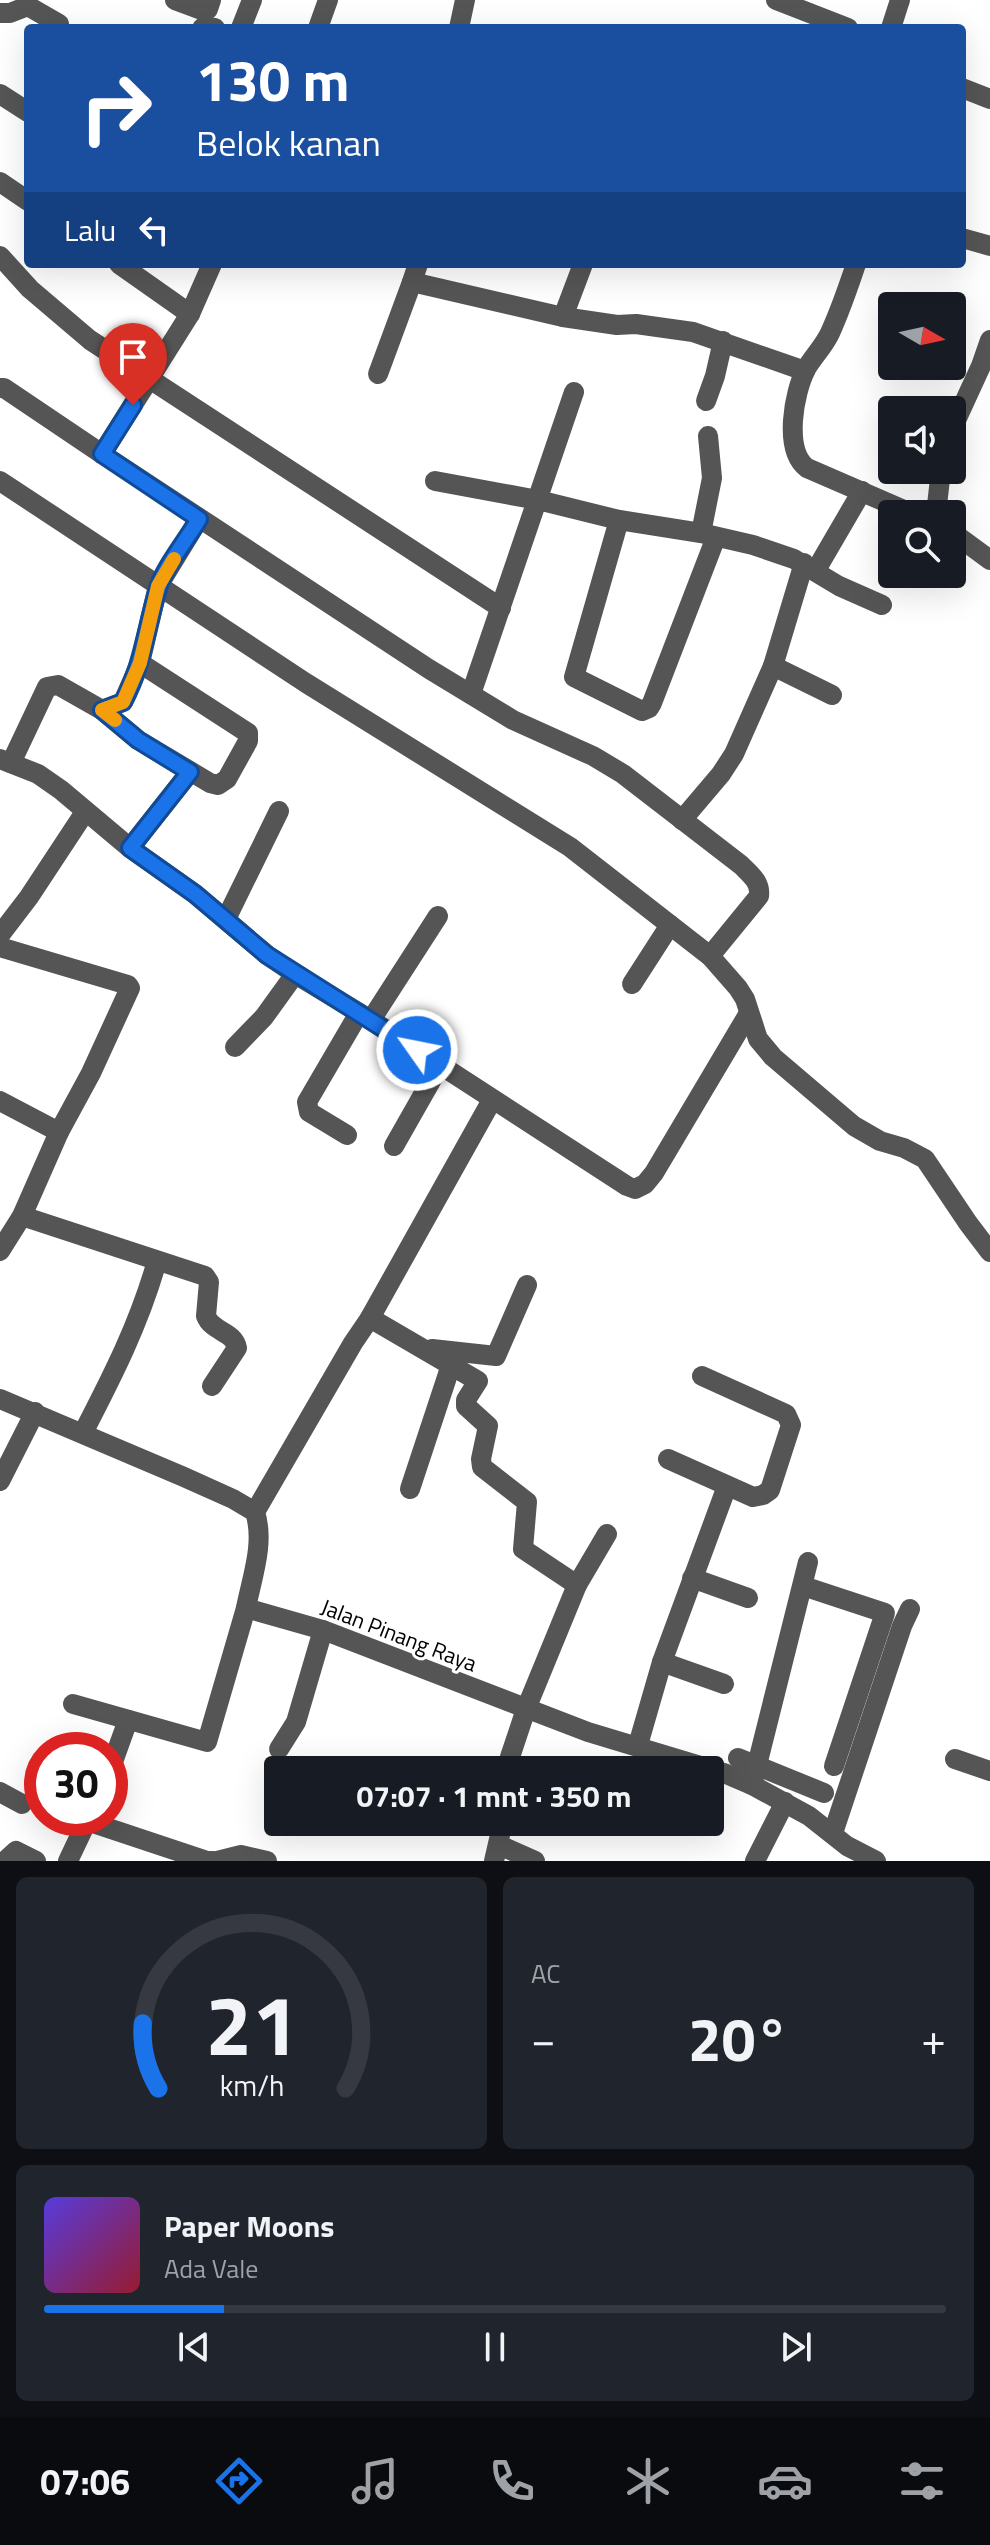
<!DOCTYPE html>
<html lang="id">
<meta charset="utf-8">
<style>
body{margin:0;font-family:"Titillium Web",sans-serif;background:#20242c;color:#f1f3f6;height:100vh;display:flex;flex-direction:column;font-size:30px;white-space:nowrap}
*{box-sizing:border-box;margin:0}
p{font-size:26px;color:#9ea1a6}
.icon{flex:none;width:44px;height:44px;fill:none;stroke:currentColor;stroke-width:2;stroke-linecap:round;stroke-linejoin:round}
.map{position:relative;height:1861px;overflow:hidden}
.panel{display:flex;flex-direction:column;gap:16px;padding:16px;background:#0d0f14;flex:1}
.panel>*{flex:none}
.banner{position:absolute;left:24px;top:24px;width:942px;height:244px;border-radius:8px;box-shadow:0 8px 32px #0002;background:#1a4fa0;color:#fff;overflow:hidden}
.needle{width:52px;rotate:99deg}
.fabs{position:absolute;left:878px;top:292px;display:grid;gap:16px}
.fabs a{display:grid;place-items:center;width:88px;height:88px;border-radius:8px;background:#171b24;box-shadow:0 8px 32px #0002;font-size:40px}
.speed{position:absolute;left:24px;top:1732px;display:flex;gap:16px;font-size:40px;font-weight:700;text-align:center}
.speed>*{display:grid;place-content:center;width:104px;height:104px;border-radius:50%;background:#171b24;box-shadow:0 8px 32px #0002;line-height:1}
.speed .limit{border:12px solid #d22;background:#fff;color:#111}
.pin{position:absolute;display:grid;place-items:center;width:68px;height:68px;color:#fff;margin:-82px -34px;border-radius:50% 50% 50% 0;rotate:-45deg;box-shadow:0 0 8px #0007}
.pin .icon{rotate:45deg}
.me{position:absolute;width:88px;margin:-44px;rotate:303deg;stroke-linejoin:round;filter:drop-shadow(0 0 6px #0008)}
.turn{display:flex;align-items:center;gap:28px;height:168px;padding:0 40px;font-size:36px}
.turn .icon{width:104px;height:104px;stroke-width:2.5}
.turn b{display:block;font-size:56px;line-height:68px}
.then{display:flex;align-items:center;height:76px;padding:0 40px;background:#0003;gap:16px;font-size:30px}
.big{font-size:60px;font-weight:700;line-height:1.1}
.panel .card{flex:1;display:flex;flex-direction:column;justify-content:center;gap:12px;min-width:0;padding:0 28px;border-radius:12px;background:#20242c}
.panel .dial{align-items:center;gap:0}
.dial svg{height:208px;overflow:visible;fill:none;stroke:#363941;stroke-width:7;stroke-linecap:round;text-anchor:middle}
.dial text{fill:#f1f3f6;stroke:none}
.song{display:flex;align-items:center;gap:24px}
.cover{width:96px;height:96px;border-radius:12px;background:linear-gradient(135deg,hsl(250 70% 55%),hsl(350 70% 35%))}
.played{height:8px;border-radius:4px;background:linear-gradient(90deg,#1a73e8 20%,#363941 20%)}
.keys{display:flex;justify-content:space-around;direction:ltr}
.heat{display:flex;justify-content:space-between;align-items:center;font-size:44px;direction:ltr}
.panel .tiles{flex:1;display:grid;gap:16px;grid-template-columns:1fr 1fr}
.card:last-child{grid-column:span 2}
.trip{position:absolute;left:264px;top:1756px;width:460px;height:80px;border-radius:8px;background:#171b24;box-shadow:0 8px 32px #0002;font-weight:700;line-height:80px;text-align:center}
.tab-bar{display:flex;height:128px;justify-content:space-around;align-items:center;background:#090b0e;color:#9ea1a6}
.tab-bar .icon{width:56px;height:56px}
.tab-bar .active{color:#1a73e8}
.tab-bar b{font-size:36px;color:#f1f3f6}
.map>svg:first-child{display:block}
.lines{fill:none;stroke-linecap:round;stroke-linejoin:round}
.minor{stroke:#555;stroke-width:20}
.route-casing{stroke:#114b97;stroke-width:20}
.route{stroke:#1a73e8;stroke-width:14}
.slow{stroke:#f59e0b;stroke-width:14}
.labels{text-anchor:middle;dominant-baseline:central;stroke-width:6;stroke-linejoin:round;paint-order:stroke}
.street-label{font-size:22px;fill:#000;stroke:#fff}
</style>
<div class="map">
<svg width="990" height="1861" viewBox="0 0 990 1861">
<rect width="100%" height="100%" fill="#fff"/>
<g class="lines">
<!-- minor -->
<g class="minor">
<path d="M175,0L202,10L208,9L211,0"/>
<path d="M776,0L848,28"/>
<path d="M0,13H10L28,6L59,24"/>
<path d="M202,28L205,26L215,28"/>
<path d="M241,28L252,0"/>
<path d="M318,28L328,0"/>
<path d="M459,28L465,0"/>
<path d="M891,28L900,0"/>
<path d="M962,88L990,99"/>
<path d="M0,94L28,112"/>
<path d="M0,182L28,201"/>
<path d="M962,238L990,246"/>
<path d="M0,256L30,289L90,340L501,608"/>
<path d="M119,264L190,314"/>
<path d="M418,264L412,282L563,317L617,325L636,324L693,332L805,371"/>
<path d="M856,264C848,288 840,311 830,333C824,346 813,357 806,369C794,392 783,450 807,468L913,514"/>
<path d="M563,317L583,264"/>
<path d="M378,374L412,282"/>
<path d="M0,388H4L102,454L429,669L513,720L593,756L623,774L741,865C750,874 761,882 759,896L710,956"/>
<path d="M706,401L715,376L723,341"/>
<path d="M952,429L981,366L990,340"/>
<path d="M102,454L190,314L212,264"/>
<path d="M0,481L306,683L570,847L710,956L738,988L745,999L758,1039L773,1057L854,1126L880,1141L904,1148L925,1159L968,1223L990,1252"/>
<path d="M435,481L538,500L619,520L701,533L753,545L794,559L839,586L882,605"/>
<path d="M936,514L941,470"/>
<path d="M619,520L574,677L642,711L649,708L652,703L716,537"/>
<path d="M952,532L990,560"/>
<path d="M701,533L712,478L708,436"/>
<path d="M816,570L862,491"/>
<path d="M773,666L832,695"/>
<path d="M471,694L574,392"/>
<path d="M102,710L138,740L210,783L218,785L227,779L248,741V733L140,663"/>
<path d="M0,759L38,774L61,790L130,848L195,894L267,955L295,974L371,1020L627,1186L635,1189L645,1184L654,1173L749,1013"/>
<path d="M11,763L47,687L58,685L102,710L123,702L140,663L158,586L199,519"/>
<path d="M682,820L721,774L734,754L773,666L804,563"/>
<path d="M130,848L190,772"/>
<path d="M226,919L279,811"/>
<path d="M0,935L29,897L85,812"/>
<path d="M0,947L128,985L130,988L91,1073L59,1132L22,1216L0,1251"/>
<path d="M632,984L670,925"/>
<path d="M371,1020L438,916"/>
<path d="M235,1047L264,1017L295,974"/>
<path d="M0,1101L59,1132"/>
<path d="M347,1135L309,1112L307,1102L359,1013"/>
<path d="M394,1146L440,1065"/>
<path d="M22,1216L205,1276L209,1282L206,1316C212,1332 234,1331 237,1348L212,1386"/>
<path d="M370,1318L478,1381L466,1400V1406L488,1426L481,1459L482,1467L527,1502L523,1549L577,1585"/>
<path d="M432,1349L496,1356L527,1285"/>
<path d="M0,1399L184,1477L233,1499L255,1512C265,1543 252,1577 246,1608L323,1630L588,1732L724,1773L752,1785L809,1816L847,1846L876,1861"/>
<path d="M83,1433C113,1375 139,1324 157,1261"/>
<path d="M668,1459L753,1497L763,1495L770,1490L791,1425L786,1414L702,1376"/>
<path d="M0,1481L35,1412"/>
<path d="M410,1489L451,1365"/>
<path d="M255,1512L353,1343L370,1318L492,1100"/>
<path d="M692,1578L748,1598"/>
<path d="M803,1586L885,1613L834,1766"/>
<path d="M662,1662L724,1684"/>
<path d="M73,1704L207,1742L246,1608"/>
<path d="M638,1745L662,1662L727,1486"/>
<path d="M279,1749L296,1722L323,1630"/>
<path d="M738,1758L824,1793"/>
<path d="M955,1759L990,1771"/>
<path d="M110,1770L128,1720"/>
<path d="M508,1770L510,1757L526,1709L577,1585L607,1534"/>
<path d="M752,1785L808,1562"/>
<path d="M0,1792L22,1804"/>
<path d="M833,1833L902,1626L910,1609"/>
<path d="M499,1845L535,1861"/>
<path d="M5,1861L16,1851L36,1861"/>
<path d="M68,1861L87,1821L207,1861H213"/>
<path d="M217,1861L241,1855L267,1861"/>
<path d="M494,1861L503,1822"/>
<path d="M755,1861L785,1802"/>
</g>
</g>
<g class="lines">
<defs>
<path id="route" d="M133,405L102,454L199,519C188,538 163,569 158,589C146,628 143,665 123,702L102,710L138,740L190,772L130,848L195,894L267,955L417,1050"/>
</defs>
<!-- route casing -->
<use href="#route" class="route-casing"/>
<!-- route -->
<use href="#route" class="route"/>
<!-- slow -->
<path class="slow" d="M115,720L102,710L123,702L140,663L158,586L174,559"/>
</g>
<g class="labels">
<!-- street labels -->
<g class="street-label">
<text transform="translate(399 1635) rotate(21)">Jalan Pinang Raya</text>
</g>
</g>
</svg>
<div class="fabs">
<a><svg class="needle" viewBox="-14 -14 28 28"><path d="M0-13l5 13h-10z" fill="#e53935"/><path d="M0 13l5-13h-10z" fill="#9ea1a6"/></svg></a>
<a><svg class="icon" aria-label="sound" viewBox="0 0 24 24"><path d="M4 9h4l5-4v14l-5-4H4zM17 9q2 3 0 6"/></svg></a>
<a><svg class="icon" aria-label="search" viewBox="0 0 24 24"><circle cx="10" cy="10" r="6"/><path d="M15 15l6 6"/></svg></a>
</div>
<div class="speed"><div class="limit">30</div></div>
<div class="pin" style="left:133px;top:405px;background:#d93025"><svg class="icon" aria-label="arrive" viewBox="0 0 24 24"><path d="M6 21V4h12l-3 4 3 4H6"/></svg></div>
<svg class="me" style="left:417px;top:1050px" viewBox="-20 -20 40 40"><circle r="17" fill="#1a73e8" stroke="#fff" stroke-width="3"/><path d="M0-11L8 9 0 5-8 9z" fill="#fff"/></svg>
<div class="trip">07:07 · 1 mnt · 350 m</div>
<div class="banner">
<div class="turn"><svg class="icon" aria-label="right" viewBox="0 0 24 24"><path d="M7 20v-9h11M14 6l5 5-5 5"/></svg><div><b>130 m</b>Belok kanan</div></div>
<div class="then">Lalu<svg class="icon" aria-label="left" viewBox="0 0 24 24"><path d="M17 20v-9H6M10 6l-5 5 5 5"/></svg></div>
</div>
</div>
<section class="panel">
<div class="tiles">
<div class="card dial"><svg viewBox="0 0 100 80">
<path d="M14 69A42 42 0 1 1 86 69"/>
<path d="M14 69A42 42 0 0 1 8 44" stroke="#1a73e8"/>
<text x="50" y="56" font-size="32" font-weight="700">21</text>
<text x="50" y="72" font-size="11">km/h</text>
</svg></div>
<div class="card"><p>AC</p>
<div class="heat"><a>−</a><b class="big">20°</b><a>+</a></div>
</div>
<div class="card">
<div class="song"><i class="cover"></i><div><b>Paper Moons</b><p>Ada Vale</p></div></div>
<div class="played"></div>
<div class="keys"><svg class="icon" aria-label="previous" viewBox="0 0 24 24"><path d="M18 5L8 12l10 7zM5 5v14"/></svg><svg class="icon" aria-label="pause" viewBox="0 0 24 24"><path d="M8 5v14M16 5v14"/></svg><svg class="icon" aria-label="next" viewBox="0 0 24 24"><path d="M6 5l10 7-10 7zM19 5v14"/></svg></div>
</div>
</div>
</section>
<nav class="tab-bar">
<b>07:06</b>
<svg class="icon active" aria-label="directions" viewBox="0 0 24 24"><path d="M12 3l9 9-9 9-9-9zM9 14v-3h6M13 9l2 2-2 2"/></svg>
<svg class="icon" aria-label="music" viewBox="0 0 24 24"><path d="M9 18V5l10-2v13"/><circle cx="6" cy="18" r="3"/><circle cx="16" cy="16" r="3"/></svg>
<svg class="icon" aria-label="phone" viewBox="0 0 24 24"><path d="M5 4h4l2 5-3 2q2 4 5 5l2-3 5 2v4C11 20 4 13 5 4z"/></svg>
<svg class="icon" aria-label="climate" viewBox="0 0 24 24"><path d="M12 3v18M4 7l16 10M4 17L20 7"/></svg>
<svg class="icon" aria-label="car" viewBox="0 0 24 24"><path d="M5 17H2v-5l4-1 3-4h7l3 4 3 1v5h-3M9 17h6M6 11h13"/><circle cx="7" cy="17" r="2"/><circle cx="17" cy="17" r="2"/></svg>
<svg class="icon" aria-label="filters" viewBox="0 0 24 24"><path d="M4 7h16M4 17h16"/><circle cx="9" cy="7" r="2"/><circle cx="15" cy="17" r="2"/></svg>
</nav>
